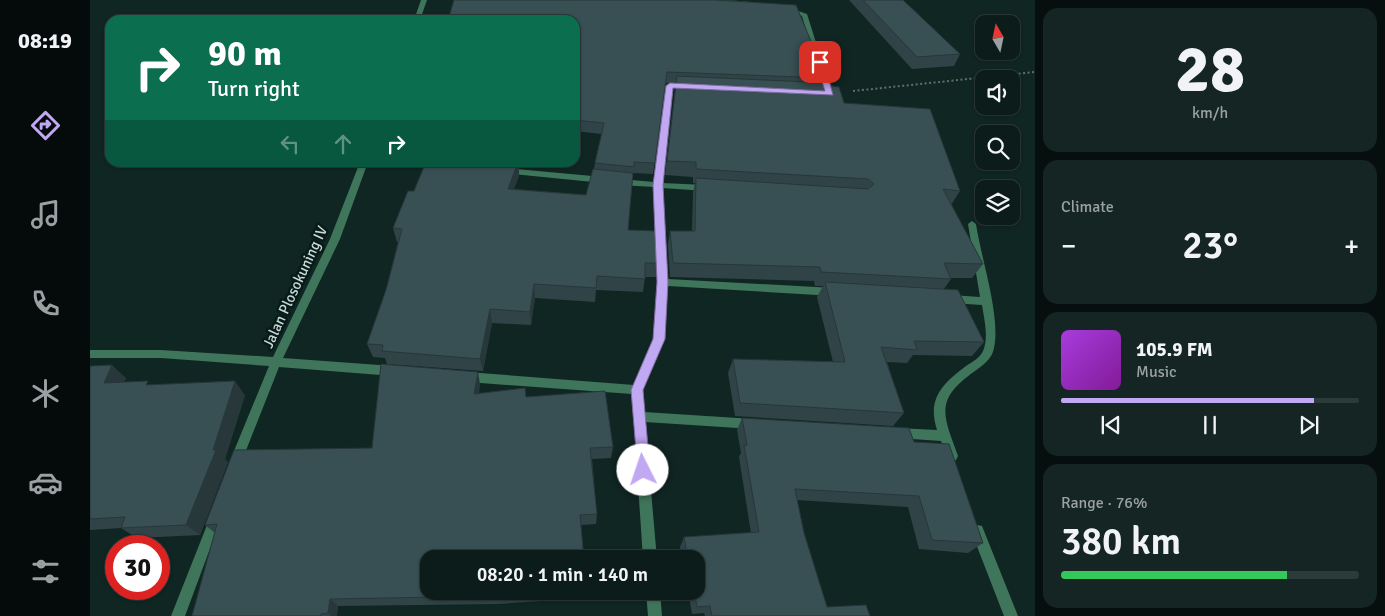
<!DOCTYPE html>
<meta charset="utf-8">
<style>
body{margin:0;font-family:Signika,sans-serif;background:#152523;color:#f1f3f6;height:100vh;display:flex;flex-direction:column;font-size:19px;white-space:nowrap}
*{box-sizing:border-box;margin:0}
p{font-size:16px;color:#9aa1a2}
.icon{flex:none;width:28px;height:28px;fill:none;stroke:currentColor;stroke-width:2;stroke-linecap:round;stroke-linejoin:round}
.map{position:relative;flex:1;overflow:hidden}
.sheet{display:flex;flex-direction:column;gap:8px;padding:8px;background:#070f0e;width:350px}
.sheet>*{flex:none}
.hud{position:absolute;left:15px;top:15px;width:475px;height:152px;border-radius:15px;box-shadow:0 1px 4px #0004,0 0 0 1px #2c3a39;background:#0b6e4f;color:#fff;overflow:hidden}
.needle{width:32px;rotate:351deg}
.fabs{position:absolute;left:885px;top:15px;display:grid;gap:10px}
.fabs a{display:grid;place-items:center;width:45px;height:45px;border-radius:10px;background:#0c1c1a;box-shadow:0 1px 4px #0004,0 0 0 1px #2c3a39;font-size:25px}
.speed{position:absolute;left:15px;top:535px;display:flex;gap:10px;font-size:25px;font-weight:700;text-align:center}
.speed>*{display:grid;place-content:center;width:65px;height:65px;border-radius:50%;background:#0c1c1a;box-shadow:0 1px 4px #0004,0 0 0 1px #2c3a39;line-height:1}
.speed .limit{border:8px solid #d22;background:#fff;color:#111}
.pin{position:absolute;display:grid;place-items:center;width:42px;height:42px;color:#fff;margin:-21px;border-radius:10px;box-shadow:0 2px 8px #0006}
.me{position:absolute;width:55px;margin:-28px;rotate:356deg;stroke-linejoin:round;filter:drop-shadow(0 0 4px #0008)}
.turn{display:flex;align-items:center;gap:18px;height:105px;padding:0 20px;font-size:22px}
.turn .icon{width:65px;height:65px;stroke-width:2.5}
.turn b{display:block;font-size:35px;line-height:42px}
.lanes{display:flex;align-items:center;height:48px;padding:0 20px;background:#0003;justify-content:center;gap:25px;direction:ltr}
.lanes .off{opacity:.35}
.big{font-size:38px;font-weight:600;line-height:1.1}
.sheet .widget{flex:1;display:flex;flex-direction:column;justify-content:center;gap:8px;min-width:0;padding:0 18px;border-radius:15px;background:#152523}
.sheet .dial{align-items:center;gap:0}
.dial b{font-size:65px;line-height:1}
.song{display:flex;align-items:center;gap:15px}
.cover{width:60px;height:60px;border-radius:8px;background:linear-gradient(135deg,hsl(280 70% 55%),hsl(290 70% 35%))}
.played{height:5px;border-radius:2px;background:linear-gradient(90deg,#c1a8f3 85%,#2c3a39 85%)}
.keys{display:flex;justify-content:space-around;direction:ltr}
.heat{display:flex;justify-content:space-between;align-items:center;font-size:28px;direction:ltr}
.charge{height:8px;border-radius:4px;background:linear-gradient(90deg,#34c759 76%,#2c3a39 0)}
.trip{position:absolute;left:330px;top:550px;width:285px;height:50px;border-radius:15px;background:#0c1c1a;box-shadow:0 1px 4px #0004,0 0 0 1px #2c3a39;font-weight:600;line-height:50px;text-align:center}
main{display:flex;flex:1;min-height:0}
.tabs{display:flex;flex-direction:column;width:90px;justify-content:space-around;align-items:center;background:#050b0a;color:#9aa1a2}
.tabs .icon{width:35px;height:35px}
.tabs .active{color:#c1a8f3}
.tabs b{font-size:22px;color:#f1f3f6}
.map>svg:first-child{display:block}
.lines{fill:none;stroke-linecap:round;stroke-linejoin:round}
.path{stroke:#5e706e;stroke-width:2;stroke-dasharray:2 2.5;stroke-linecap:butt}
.street{fill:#3f755a;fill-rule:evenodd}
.wall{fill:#304447}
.shaded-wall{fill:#27373a}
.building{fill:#384f53;stroke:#27373a}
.route{fill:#c1a8f3;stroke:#7d6d9e}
.labels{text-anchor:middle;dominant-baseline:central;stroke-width:5;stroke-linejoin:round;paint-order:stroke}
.street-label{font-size:15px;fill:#cbd8d6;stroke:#061c19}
</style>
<main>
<nav class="tabs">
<b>08:19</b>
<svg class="icon active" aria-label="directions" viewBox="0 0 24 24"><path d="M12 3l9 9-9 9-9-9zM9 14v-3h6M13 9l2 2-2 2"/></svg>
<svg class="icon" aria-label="music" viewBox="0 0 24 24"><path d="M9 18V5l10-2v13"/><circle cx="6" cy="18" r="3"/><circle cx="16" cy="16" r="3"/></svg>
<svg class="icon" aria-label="phone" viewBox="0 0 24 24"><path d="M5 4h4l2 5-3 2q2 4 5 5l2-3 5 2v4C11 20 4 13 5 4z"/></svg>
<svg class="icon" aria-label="climate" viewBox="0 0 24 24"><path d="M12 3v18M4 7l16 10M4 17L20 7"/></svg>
<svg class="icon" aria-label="car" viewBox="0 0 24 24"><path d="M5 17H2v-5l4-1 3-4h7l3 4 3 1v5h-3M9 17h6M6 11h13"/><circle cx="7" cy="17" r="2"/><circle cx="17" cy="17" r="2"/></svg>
<svg class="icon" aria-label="filters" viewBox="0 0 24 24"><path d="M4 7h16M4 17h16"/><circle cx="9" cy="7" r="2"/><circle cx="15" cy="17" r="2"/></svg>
</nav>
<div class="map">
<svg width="945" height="616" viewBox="0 0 945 616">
<rect width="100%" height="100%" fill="#102623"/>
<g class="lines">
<!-- path -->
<path class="path" d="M763,91L945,72"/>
<!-- street -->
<g class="street">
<path d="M331,0H337L330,20H324Z"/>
<path d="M600,0C640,0 680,0 717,14L742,93L738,95L734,93L712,16C678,1 639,3 603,2Z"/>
<path d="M577,84H599L603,86L599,88H583L572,183L616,185L620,188L616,191L572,188L578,279L744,288L749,292L744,296L578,286L574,339L553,390L554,412L663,419L667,420L669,424L667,428L663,429L555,422L567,559H553L542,394L377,382L373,380L372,377L373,374L377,372L544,385L564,339L568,282L564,187L530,185L526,182L530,179L564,182Z"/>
<path d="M270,162H278L250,239L193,358L303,366L307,368L308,371L307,374L303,376L189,367L151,463L149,467L145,469L141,467L139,463L179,366L71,358H0V350H71L183,357L240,239Z"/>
<path d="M324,162H349L353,165L349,168L328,165Z"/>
<path d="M416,168L513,177L517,180L513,183L413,173L412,171Z"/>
<path d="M882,221L886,224C891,258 911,317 904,348C902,359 893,365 885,371C844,400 853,414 868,456L866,460L862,462L858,460L851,441L807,438L803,437L801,433L803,429L807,428L847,430C837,399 852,384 876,366C882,362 890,358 893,351C899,338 894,318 892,305L861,303L856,299L861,295L890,297L878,224Z"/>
<path d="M125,513L129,515L131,519L95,616H81L121,515Z"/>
<path d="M887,525L892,526L928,616H914L881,531L882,526Z"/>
<path d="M556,591H570L572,616H558Z"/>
</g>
</g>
<!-- wall -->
<g class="wall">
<path d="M759,0H813L870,54L864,66L822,69Z"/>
<path d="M485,20L736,78L734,82L742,86L754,103L870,191L861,205L893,264L882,278H861V279L854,289L894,342L882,356L823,355L817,363L797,362L814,413L803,426L645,416L638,373L643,359L743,362L727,297L733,286H725L724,281L580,277L578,245L580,231H602L603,192L605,183H603V177L575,175L586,83H576L563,174L543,173L538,230L568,263L566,277H555L553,292L506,290L505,302L445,298L441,325L402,323L393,371L297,364L295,358L283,357L277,344L296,290L308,242H307L303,228L324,191L336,162H435L433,167H429V176L424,189L496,195L504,169L505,163L512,134L485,131Z"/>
<path d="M0,366L36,378L34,382L155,395L135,459L138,462L110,535L47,538L31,528L0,530Z"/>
<path d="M390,384L389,393L436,397L523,447L521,458L502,459L507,514L506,524L491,525L339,591H496L495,598L408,604L248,606L247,616H102L125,533L115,525L282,448Z"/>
<path d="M652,418L824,442L893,543L878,553L829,549L818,507L707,500L714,533L737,607L780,616H615L614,613L602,614L598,591H606V559H592L590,547L594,537L661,533L649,457L651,453L647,430Z"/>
</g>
<!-- shaded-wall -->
<g class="shaded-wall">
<path d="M428,162L429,176L419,203L418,189Z"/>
<path d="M444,284L445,298L441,325L440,312Z"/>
<path d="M400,309L402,323L393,371L390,359Z"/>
<path d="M22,365L36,378L28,396L14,383Z"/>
<path d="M388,372L390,384L386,406L384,394Z"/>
<path d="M145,381L155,395L135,459L138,462L110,535L96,525L123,450Z"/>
<path d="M240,599L248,606L247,616H241L238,613Z"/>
</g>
<!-- building -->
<g class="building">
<path d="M364,0H624L706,5L736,78L577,72L565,163L544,162V167L505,163L514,123L485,120V20H358Z"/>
<path d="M773,0H813L870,54L827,57Z"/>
<path d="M587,76L740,83L742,86L749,87L754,103L840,109L870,191L853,189L893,264L854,263L861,279L731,272L730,267L583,263L580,231H605L606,178L778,189L784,184L778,179L606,169V162L577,161Z"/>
<path d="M336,162H428L418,189L496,195L503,169L543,173L538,230L567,231L568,263H555V279L507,276L506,288L444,284L440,312L400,309L390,359L292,351L293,345L277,344L296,290L312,229L303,228L318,191H324Z"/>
<path d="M735,282L868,290L894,342L824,341L827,350L791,347L814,413L650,403L643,359L755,362Z"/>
<path d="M291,364L388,372L384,394L435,388L436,397L515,391L523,447L500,448L507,514L490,515L494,559H339V591H481L406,596L240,599L238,613L231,614V616H102L127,524L115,525L144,450L282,448Z"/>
<path d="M22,365L14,383L58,381L56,385L145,381L123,450H126L96,525L31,528L35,517L0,519V366Z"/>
<path d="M652,418L819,428L824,442L859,444L893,543L842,540L829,496L705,489L714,533L737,607L776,605L780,616H622L620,606L607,607L604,591H606V559H598L594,537L669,532L654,445H657Z"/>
</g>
<!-- route -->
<path class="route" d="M730,60L734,62L743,95L583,88L573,185L578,282L575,339L553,390L560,470L558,474L553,476L548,474L541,390L563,339L567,282L563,185L576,86L580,83L735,91L726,62Z"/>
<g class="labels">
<!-- street labels -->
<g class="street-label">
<text transform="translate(205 287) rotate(-65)">Jalan Plosokuning IV</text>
</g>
</g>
</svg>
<div class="fabs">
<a><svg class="needle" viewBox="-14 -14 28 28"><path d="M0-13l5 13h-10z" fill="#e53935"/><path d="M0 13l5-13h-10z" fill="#9aa1a2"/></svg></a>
<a><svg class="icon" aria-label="sound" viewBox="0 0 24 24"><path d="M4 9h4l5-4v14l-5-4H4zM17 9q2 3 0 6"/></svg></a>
<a><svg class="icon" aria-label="search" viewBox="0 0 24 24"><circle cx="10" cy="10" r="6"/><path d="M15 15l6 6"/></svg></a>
<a><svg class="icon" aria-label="layers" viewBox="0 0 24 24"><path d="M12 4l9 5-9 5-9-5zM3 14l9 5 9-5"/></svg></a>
</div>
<div class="speed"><div class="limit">30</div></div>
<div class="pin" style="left:730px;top:62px;background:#d93025"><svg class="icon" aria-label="arrive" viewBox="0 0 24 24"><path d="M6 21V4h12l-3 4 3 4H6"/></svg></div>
<svg class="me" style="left:553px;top:470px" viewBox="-20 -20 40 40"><circle r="19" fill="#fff"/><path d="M0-13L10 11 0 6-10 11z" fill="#c1a8f3"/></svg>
<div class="trip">08:20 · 1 min · 140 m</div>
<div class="hud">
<div class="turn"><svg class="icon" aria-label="right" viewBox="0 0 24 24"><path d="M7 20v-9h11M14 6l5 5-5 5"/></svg><div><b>90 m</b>Turn right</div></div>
<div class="lanes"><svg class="icon off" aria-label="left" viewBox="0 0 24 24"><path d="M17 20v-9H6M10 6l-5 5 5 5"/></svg><svg class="icon off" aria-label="ahead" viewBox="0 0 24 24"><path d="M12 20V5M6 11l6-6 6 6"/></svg><svg class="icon" aria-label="right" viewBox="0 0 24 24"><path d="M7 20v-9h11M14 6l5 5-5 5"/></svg></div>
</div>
</div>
<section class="sheet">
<div class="widget dial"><b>28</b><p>km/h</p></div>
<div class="widget"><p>Climate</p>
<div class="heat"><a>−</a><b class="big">23°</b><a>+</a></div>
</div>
<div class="widget">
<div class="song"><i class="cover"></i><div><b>105.9 FM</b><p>Music</p></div></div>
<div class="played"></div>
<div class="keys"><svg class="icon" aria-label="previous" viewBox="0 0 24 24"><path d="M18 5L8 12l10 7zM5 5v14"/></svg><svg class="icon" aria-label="pause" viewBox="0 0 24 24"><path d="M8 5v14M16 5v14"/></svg><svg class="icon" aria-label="next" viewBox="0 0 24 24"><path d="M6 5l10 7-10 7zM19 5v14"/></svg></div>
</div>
<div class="widget"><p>Range · 76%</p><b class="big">380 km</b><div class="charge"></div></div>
</section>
</main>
